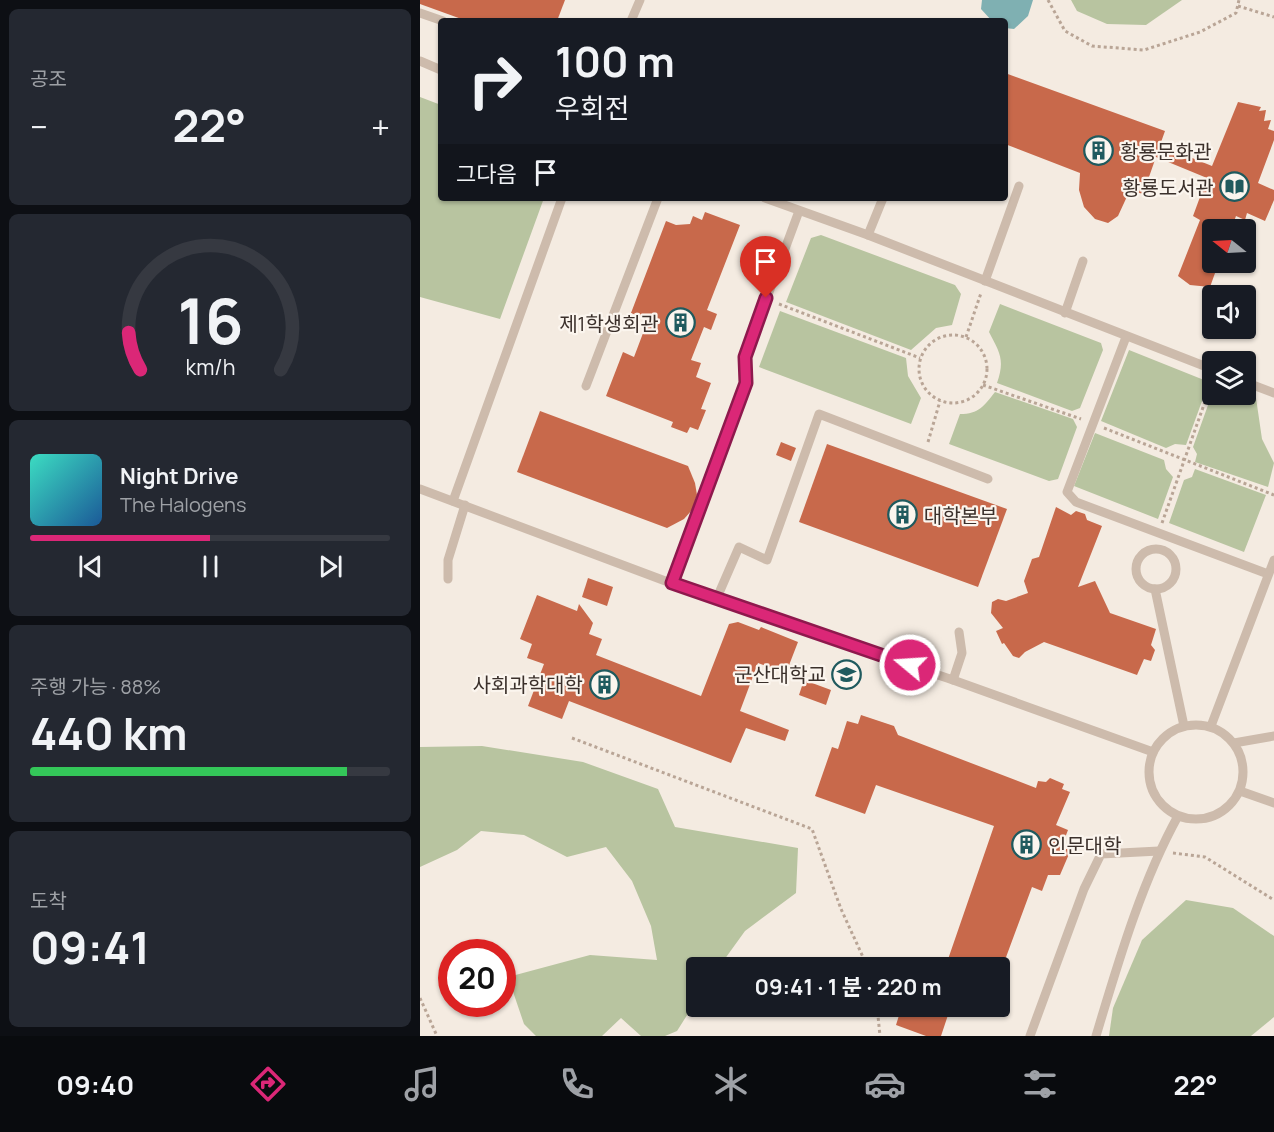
<!DOCTYPE html>
<html lang="ko">
<meta charset="utf-8">
<style>
body{margin:0;font-family:Manrope,"Noto Sans KR",sans-serif;background:#242831;color:#f1f3f6;height:100vh;display:flex;flex-direction:column;font-size:22px;white-space:nowrap}
*{box-sizing:border-box;margin:0}
p{font-size:20px;color:#9ea1a6}
.icon{flex:none;width:33px;height:33px;fill:none;stroke:currentColor;stroke-width:2;stroke-linecap:round;stroke-linejoin:round}
.map{position:relative;flex:1;overflow:hidden}
.sheet{display:flex;flex-direction:column;gap:9px;padding:9px;background:#0d0f14;width:420px}
.sheet>*{flex:none}
.banner{position:absolute;left:18px;top:18px;width:570px;height:183px;border-radius:6px;box-shadow:0 2px 4px #0004;background:#171b24;color:#f1f3f6;overflow:hidden}
.needle{width:39px;rotate:288deg}
.fabs{position:absolute;left:782px;top:219px;display:grid;gap:12px}
.fabs a{display:grid;place-items:center;width:54px;height:54px;border-radius:6px;background:#171b24;box-shadow:0 2px 4px #0004;font-size:30px}
.speed{position:absolute;left:18px;top:939px;display:flex;gap:12px;font-size:30px;font-weight:700;text-align:center}
.speed>*{display:grid;place-content:center;width:78px;height:78px;border-radius:50%;background:#171b24;box-shadow:0 2px 4px #0004;line-height:1}
.speed .limit{border:9px solid #d22;background:#fff;color:#111}
.pin{position:absolute;display:grid;place-items:center;width:51px;height:51px;color:#fff;margin:-62px -26px;border-radius:50% 50% 50% 0;rotate:-45deg;box-shadow:0 0 6px #0007}
.pin .icon{rotate:45deg}
.me{position:absolute;width:66px;margin:-33px;rotate:288deg;stroke-linejoin:round;filter:drop-shadow(0 0 4px #0008)}
.turn{display:flex;align-items:center;gap:21px;height:126px;padding:0 18px;font-size:27px}
.turn .icon{width:78px;height:78px;stroke-width:2.5}
.turn b{display:block;font-size:42px;line-height:51px}
.then{display:flex;align-items:center;height:57px;padding:0 18px;background:#0003;gap:12px;font-size:22px}
.big{font-size:45px;font-weight:700;line-height:1.1}
.sheet .widget{flex:1;display:flex;flex-direction:column;justify-content:center;gap:9px;min-width:0;padding:0 21px;border-radius:9px;background:#242831}
.sheet .dial{align-items:center;gap:0}
.dial svg{height:156px;overflow:visible;fill:none;stroke:#363941;stroke-width:7;stroke-linecap:round;text-anchor:middle}
.dial text{fill:#f1f3f6;stroke:none}
.song{display:flex;align-items:center;gap:18px}
.cover{width:72px;height:72px;border-radius:9px;background:linear-gradient(135deg,hsl(170 70% 55%),hsl(210 70% 35%))}
.played{height:6px;border-radius:3px;background:linear-gradient(90deg,#db2777 50%,#363941 50%)}
.keys{display:flex;justify-content:space-around;direction:ltr}
.heat{display:flex;justify-content:space-between;align-items:center;font-size:33px;direction:ltr}
.charge{height:9px;border-radius:4px;background:linear-gradient(90deg,#34c759 88%,#363941 0)}
.trip{position:absolute;left:266px;top:957px;width:324px;height:60px;border-radius:6px;background:#171b24;box-shadow:0 2px 4px #0004;font-weight:700;line-height:60px;text-align:center}
.tab-bar{display:flex;height:96px;justify-content:space-around;align-items:center;background:#090b0e;color:#9ea1a6}
.tab-bar .icon{width:42px;height:42px}
.tab-bar .on{color:#db2777}
.tab-bar b{font-size:27px;color:#f1f3f6}
main{display:flex;flex:1;min-height:0}
.map>svg:first-child{display:block}
.green{fill:#b8c4a0}
.water{fill:#7fb0b2}
.building{fill:#c8694b}
.lines{fill:none;stroke-linecap:round;stroke-linejoin:round}
.path{stroke:#b9a596;stroke-width:3;stroke-dasharray:3 3;stroke-linecap:butt}
.service{stroke:#cdbbac;stroke-width:9}
.route-casing{stroke:#8e194d;stroke-width:15}
.route{stroke:#db2777;stroke-width:10}
.labels{text-anchor:middle;dominant-baseline:central;stroke-width:4.5;stroke-linejoin:round;paint-order:stroke}
.poi-label{font-size:20px;fill:#3b302b;stroke:#fbf5ee;text-anchor:end}
</style>
<main>
<section class="sheet">
<div class="widget"><p>공조</p>
<div class="heat"><a>−</a><b class="big">22°</b><a>+</a></div>
</div>
<div class="widget dial"><svg viewBox="0 0 100 80">
<path d="M14 69A42 42 0 1 1 86 69"/>
<path d="M14 69A42 42 0 0 1 8 50" stroke="#db2777"/>
<text x="50" y="56" font-size="32" font-weight="700">16</text>
<text x="50" y="72" font-size="11">km/h</text>
</svg></div>
<div class="widget">
<div class="song"><i class="cover"></i><div><b>Night Drive</b><p>The Halogens</p></div></div>
<div class="played"></div>
<div class="keys"><svg class="icon" aria-label="previous" viewBox="0 0 24 24"><path d="M18 5L8 12l10 7zM5 5v14"/></svg><svg class="icon" aria-label="pause" viewBox="0 0 24 24"><path d="M8 5v14M16 5v14"/></svg><svg class="icon" aria-label="next" viewBox="0 0 24 24"><path d="M6 5l10 7-10 7zM19 5v14"/></svg></div>
</div>
<div class="widget"><p>주행 가능 · 88%</p><b class="big">440 km</b><div class="charge"></div></div>
<div class="widget"><p>도착</p><b class="big">09:41</b></div>
</section>
<div class="map">
<svg width="854" height="1036" viewBox="0 0 854 1036">
<rect width="100%" height="100%" fill="#f4ebe1"/>
<!-- green -->
<g class="green">
<path d="M651,0H762L726,25L687,24L657,11Z"/>
<path d="M0,97L21,105V198H124L80,319L0,297Z"/>
<path d="M401,235L535,285L541,294L532,325L516,328L491,350L366,302L391,238Z"/>
<path d="M580,304L681,343L683,350L660,408L652,411L577,383C585,360 580,353 569,332Z"/>
<path d="M360,311L486,358L488,376L501,398L491,424L339,367Z"/>
<path d="M709,350L789,382L766,445L755,444L746,448L681,421Z"/>
<path d="M575,392L653,419L657,427L638,479L629,481L529,444L540,414C559,414 564,406 575,392Z"/>
<path d="M792,394L825,395L836,398L842,439L854,463L848,487L775,462L777,454L773,447Z"/>
<path d="M675,433L744,460L746,469L753,477L738,519L654,486Z"/>
<path d="M775,469L846,495L824,552L749,523L764,480L772,477Z"/>
<path d="M62,746L163,762L238,789L255,827L378,848L376,893L325,931L299,967L276,968V1001L257,1031L245,1036H221L201,1018L182,1036H116L104,1024L88,977L170,955L237,960L231,926L212,881L186,847L147,857L104,835L61,831L37,850L0,867V747Z"/>
<path d="M766,900L813,908L854,936V1017L831,1036H689L693,1008L722,940Z"/>
</g>
<!-- water -->
<path class="water" d="M562,0H613L608,16L594,29L585,28V21H572L561,9Z"/>
<!-- building -->
<g class="building">
<path d="M0,0H145L137,21H47L0,4Z"/>
<path d="M585,73L745,131L740,145L792,166L818,102L841,107L839,111L846,110L844,121L851,120L848,129L854,131V140L838,183L854,190V200L845,221L827,213L825,220L816,216L811,230H792V262H799L790,287L770,285L758,276L780,220L773,216L787,178L736,157L723,194L710,190L698,216L688,223L675,219L664,207L659,190L660,173L585,144Z"/>
<path d="M285,212L320,225L287,310L297,314L291,330L284,327L271,360L281,363L276,377L291,383L281,409L286,410L278,430L270,427L267,433L251,427L253,422L186,396L203,352L214,357L228,320L211,313L246,221L256,225L270,224L273,216L282,220Z"/>
<path d="M120,411L268,466L275,483L277,495L272,510L264,519L247,528L97,472Z"/>
<path d="M361,442L376,448L371,461L356,455Z"/>
<path d="M407,444L587,509L558,587L379,522Z"/>
<path d="M636,507L651,515L656,511L665,514L667,520L682,526L658,587L675,581L690,613L736,629L731,645L735,650L731,661L724,659L717,675L624,642L605,652L599,658L593,656L584,643L582,644L576,631L583,628L571,613L572,602L578,599L586,601L608,593L604,581L612,559L619,557Z"/>
<path d="M168,578L193,587L187,606L162,597Z"/>
<path d="M117,595L157,611L159,604L173,623L169,634L182,639L176,655L281,696L309,624L318,622L339,630L341,627L378,642L366,673L338,663L320,711L369,730L365,741L326,728L311,763L149,701L142,719L108,706L124,664L107,658L112,644L100,639Z"/>
<path d="M384,680L411,690L406,705L379,695Z"/>
<path d="M441,715L474,726L478,735L616,788L618,781L626,782L630,778L644,784L642,789L650,792L636,825L648,830L643,843L652,847L640,875H628L622,891L612,887L582,968H525L574,826L456,785L445,814L395,796L412,747L418,749L427,721L438,724Z"/>
<path d="M482,1006H531L521,1036H506L476,1025Z"/>
</g>
<g class="lines">
<!-- path -->
<g class="path">
<path d="M628,0L645,31L672,46L724,50L780,32L816,13L819,0"/>
<path d="M818,6L854,17"/>
<path d="M359,304L500,358"/>
<circle cx="533" cy="369" r="34"/>
<path d="M546,337L561,293"/>
<path d="M563,385L661,419"/>
<path d="M684,428L854,495"/>
<path d="M508,442L520,401"/>
<path d="M742,523L792,382"/>
<path d="M152,738L392,829L421,909L448,968"/>
<path d="M753,853L785,857L854,900"/>
<path d="M0,998L17,1036"/>
<path d="M457,1006L460,1036"/>
</g>
<!-- service -->
<g class="service">
<path d="M0,13L23,21"/>
<path d="M211,21L220,0"/>
<path d="M0,61L21,70"/>
<path d="M345,198L448,235L792,369"/>
<path d="M448,235L463,198"/>
<path d="M565,281L599,186"/>
<path d="M645,313L663,261"/>
<path d="M706,337L647,492L656,502L848,574"/>
<path d="M825,382L854,393"/>
<path d="M166,386L238,198"/>
<path d="M0,489L296,600L533,680L733,752"/>
<path d="M33,501L142,198"/>
<circle cx="736" cy="569" r="20"/>
<path d="M28,579V560L45,505"/>
<path d="M252,583L325,383V357L379,211"/>
<path d="M735,589L764,726"/>
<path d="M296,600L319,547L347,560L399,414L568,479"/>
<path d="M533,680L542,653L539,632"/>
<circle cx="776" cy="772" r="47"/>
<path d="M791,726L854,560"/>
<path d="M814,743L854,736"/>
<path d="M820,791L854,803"/>
<path d="M610,1036L664,889L681,854L739,851"/>
<path d="M676,1036C698,963 721,883 758,816"/>
</g>
</g>
<g class="lines">
<defs>
<path id="route" d="M346,298L325,357L326,383L252,583L490,665"/>
</defs>
<!-- route casing -->
<use href="#route" class="route-casing"/>
<!-- route -->
<use href="#route" class="route"/>
</g>
<!-- icons -->
<defs>
<symbol id="building-ring" viewBox="-11 -11 22 22"><circle r="9.5" fill="#fbf5ee" stroke="#1f5a5e" stroke-width="1.5"/><path d="M-4-6H4V6H1V3H-1V6H-4ZM-2.5-4.3h1.7v1.8h-1.7ZM.8-4.3h1.7v1.8H.8ZM-2.5-1h1.7V.8h-1.7ZM.8-1h1.7V.8H.8Z" fill="#1f5a5e"/></symbol>
<symbol id="library-ring" viewBox="-11 -11 22 22"><circle r="9.5" fill="#fbf5ee" stroke="#1f5a5e" stroke-width="1.5"/><path d="M-6-4Q-3-5.5-.7-3.5V5Q-3 3-6 4ZM6-4Q3-5.5 .7-3.5V5Q3 3 6 4Z" fill="#1f5a5e"/></symbol>
<symbol id="university-ring" viewBox="-11 -11 22 22"><circle r="9.5" fill="#fbf5ee" stroke="#1f5a5e" stroke-width="1.5"/><path d="M0-5L7-2L0 1L-7-2ZM-4 1L0 2.5L4 1V4Q0 6-4 4Z" fill="#1f5a5e"/></symbol>
</defs>
<g fill-rule="evenodd">
<use href="#building-ring" x="662" y="134" width="33" height="33"/>
<use href="#library-ring" x="798" y="170" width="33" height="33"/>
<use href="#building-ring" x="244" y="306" width="33" height="33"/>
<use href="#building-ring" x="466" y="498" width="33" height="33"/>
<use href="#university-ring" x="410" y="658" width="33" height="33"/>
<use href="#building-ring" x="168" y="668" width="33" height="33"/>
<use href="#building-ring" x="590" y="828" width="33" height="33"/>
</g>
<g class="labels">
<!-- poi labels -->
<g class="poi-label">
<text x="700" y="151" text-anchor="start">황룡문화관</text>
<text x="794" y="187">황룡도서관</text>
<text x="239" y="323">제1학생회관</text>
<text x="504" y="515" text-anchor="start">대학본부</text>
<text x="406" y="674">군산대학교</text>
<text x="163" y="684">사회과학대학</text>
<text x="628" y="845" text-anchor="start">인문대학</text>
</g>
</g>
</svg>
<div class="fabs">
<a><svg class="needle" viewBox="-14 -14 28 28"><path d="M0-13l5 13h-10z" fill="#e53935"/><path d="M0 13l5-13h-10z" fill="#9ea1a6"/></svg></a>
<a><svg class="icon" aria-label="sound" viewBox="0 0 24 24"><path d="M4 9h4l5-4v14l-5-4H4zM17 9q2 3 0 6"/></svg></a>
<a><svg class="icon" aria-label="layers" viewBox="0 0 24 24"><path d="M12 4l9 5-9 5-9-5zM3 14l9 5 9-5"/></svg></a>
</div>
<div class="speed"><div class="limit">20</div></div>
<div class="pin" style="left:346px;top:298px;background:#d93025"><svg class="icon" aria-label="arrive" viewBox="0 0 24 24"><path d="M6 21V4h12l-3 4 3 4H6"/></svg></div>
<svg class="me" style="left:490px;top:665px" viewBox="-20 -20 40 40"><circle r="17" fill="#db2777" stroke="#fff" stroke-width="3"/><path d="M0-11L8 9 0 5-8 9z" fill="#fff"/></svg>
<div class="trip">09:41 · 1 분 · 220 m</div>
<div class="banner">
<div class="turn"><svg class="icon" aria-label="right" viewBox="0 0 24 24"><path d="M7 20v-9h11M14 6l5 5-5 5"/></svg><div><b>100 m</b>우회전</div></div>
<div class="then">그다음<svg class="icon" aria-label="arrive" viewBox="0 0 24 24"><path d="M6 21V4h12l-3 4 3 4H6"/></svg></div>
</div>
</div>
</main>
<nav class="tab-bar">
<b>09:40</b>
<svg class="icon on" aria-label="directions" viewBox="0 0 24 24"><path d="M12 3l9 9-9 9-9-9zM9 14v-3h6M13 9l2 2-2 2"/></svg>
<svg class="icon" aria-label="music" viewBox="0 0 24 24"><path d="M9 18V5l10-2v13"/><circle cx="6" cy="18" r="3"/><circle cx="16" cy="16" r="3"/></svg>
<svg class="icon" aria-label="phone" viewBox="0 0 24 24"><path d="M5 4h4l2 5-3 2q2 4 5 5l2-3 5 2v4C11 20 4 13 5 4z"/></svg>
<svg class="icon" aria-label="climate" viewBox="0 0 24 24"><path d="M12 3v18M4 7l16 10M4 17L20 7"/></svg>
<svg class="icon" aria-label="car" viewBox="0 0 24 24"><path d="M5 17H2v-5l4-1 3-4h7l3 4 3 1v5h-3M9 17h6M6 11h13"/><circle cx="7" cy="17" r="2"/><circle cx="17" cy="17" r="2"/></svg>
<svg class="icon" aria-label="filters" viewBox="0 0 24 24"><path d="M4 7h16M4 17h16"/><circle cx="9" cy="7" r="2"/><circle cx="15" cy="17" r="2"/></svg>
<b>22°</b>
</nav>
